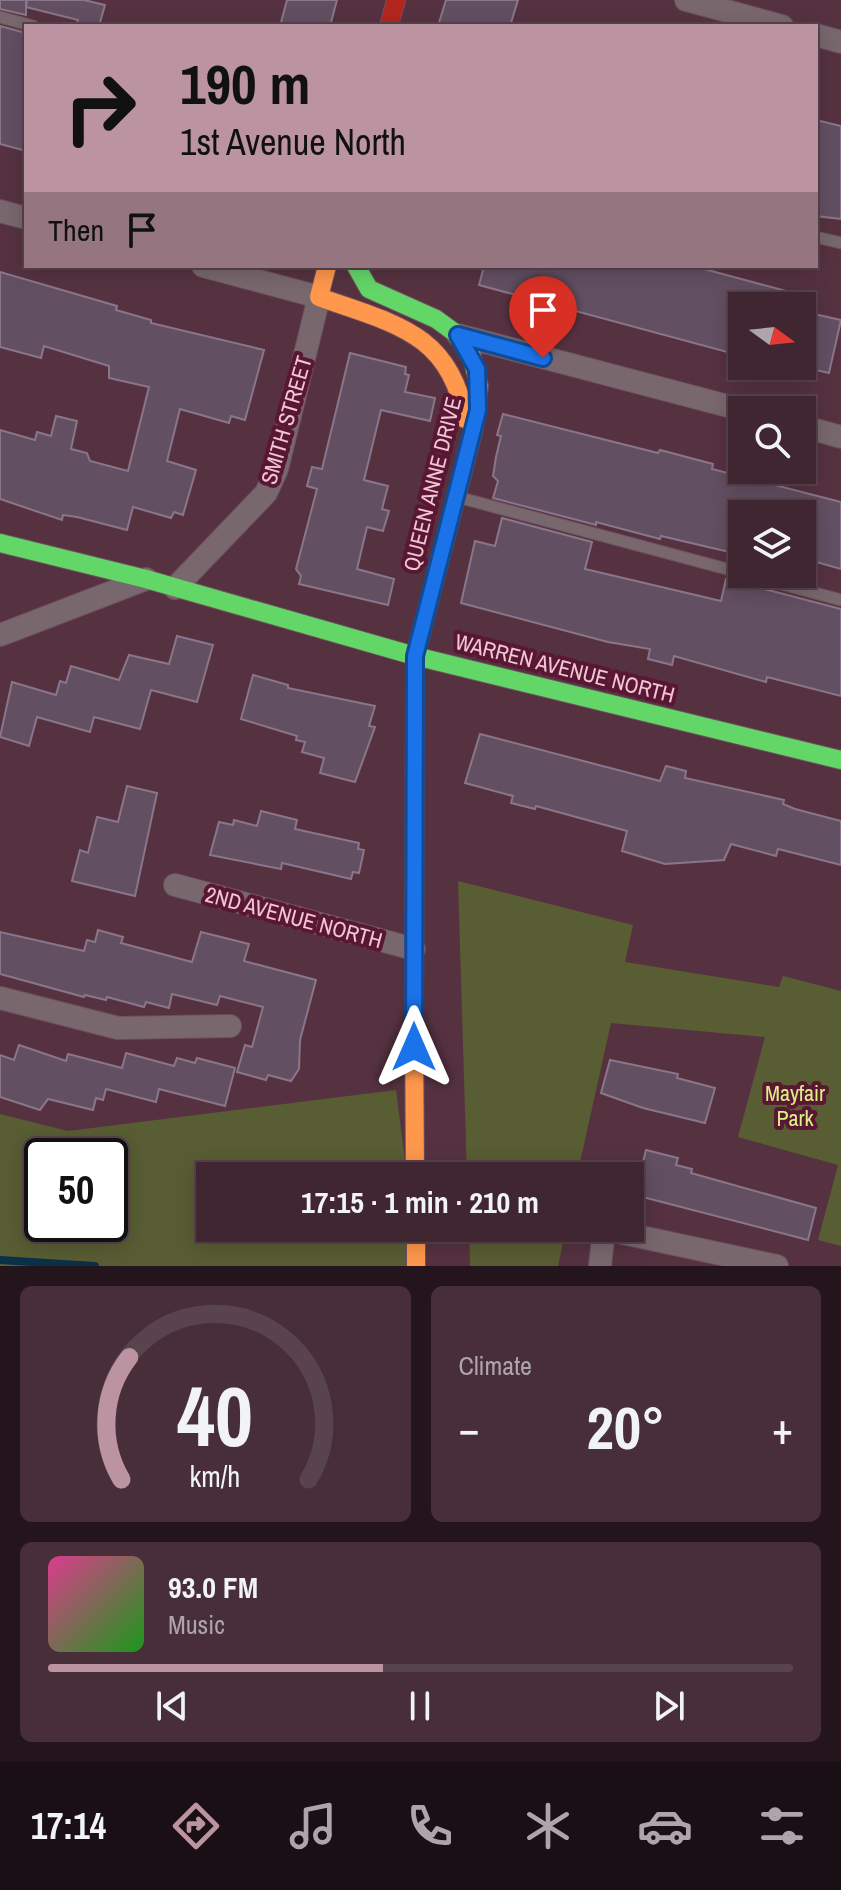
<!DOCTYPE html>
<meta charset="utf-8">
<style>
body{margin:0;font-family:"Archivo Narrow",sans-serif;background:#472e39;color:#f1f3f6;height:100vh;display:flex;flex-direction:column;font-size:30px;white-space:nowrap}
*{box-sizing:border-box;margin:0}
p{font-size:26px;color:#aea5ab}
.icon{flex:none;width:44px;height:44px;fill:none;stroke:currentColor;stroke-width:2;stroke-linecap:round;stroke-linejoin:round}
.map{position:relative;height:1266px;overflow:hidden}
.sheet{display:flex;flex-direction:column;gap:20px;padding:20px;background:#23151b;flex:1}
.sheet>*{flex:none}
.guide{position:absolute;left:24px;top:24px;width:794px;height:244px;border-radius:0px;box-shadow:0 4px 20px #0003,0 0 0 2px #59434d;background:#bb93a1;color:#111;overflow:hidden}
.needle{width:52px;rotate:105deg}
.controls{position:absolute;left:728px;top:292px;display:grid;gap:16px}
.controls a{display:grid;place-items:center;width:88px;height:88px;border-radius:0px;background:#402631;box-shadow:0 4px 20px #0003,0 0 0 2px #59434d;font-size:40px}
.speed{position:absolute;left:24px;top:1138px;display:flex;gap:16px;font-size:40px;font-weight:700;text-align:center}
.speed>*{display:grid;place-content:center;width:104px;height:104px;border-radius:50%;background:#402631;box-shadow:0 4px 20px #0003,0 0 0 2px #59434d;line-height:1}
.speed .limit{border:4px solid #111;border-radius:12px;background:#fff;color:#111}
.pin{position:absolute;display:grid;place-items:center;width:68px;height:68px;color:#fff;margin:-82px -34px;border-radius:50% 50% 50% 0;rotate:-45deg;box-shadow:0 0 8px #0007}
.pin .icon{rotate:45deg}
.me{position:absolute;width:88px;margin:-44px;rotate:0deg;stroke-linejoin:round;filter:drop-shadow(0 0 6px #0008)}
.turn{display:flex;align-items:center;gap:28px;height:168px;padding:0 24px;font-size:36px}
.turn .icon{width:104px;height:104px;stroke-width:2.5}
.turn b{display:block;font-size:56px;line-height:68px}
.then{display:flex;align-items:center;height:76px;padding:0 24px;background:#0003;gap:16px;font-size:30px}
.big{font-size:60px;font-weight:700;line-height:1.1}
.sheet .card{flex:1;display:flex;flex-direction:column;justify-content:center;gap:12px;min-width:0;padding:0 28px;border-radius:12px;background:#472e39}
.sheet .dial{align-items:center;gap:0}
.dial svg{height:208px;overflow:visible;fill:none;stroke:#59434d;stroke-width:7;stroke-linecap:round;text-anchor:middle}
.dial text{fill:#f1f3f6;stroke:none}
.song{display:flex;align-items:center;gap:24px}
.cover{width:96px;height:96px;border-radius:12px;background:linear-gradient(135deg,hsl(330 70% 55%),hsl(120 70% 35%))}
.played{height:8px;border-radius:4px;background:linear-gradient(90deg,#bb93a1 45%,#59434d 45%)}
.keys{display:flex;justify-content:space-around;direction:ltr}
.heat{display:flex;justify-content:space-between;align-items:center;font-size:44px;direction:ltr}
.sheet .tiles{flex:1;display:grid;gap:20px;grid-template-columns:1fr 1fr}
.card:last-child{grid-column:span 2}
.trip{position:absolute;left:196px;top:1162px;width:448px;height:80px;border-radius:0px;background:#402631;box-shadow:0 4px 20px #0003,0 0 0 2px #59434d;font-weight:700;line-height:80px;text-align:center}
.dock{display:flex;height:128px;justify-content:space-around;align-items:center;background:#1a0f14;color:#aea5ab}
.dock .icon{width:56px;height:56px}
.dock .current{color:#bb93a1}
.dock b{font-size:36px;color:#f1f3f6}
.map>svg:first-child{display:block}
.green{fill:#595d34;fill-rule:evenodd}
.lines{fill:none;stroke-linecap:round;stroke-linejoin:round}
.stream{stroke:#0a3148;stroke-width:8}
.building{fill:#634f62;stroke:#8a768a;stroke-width:2}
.lane-casing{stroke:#6f4f5c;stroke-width:13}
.street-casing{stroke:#6f4f5c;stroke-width:24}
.fast-casing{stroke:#6f4f5c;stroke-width:20}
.slow-casing{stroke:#6f4f5c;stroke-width:20}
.jam-casing{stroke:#6f4f5c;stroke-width:20}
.lane{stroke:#78686d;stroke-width:11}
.street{stroke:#78686d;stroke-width:22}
.fast{stroke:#63d668;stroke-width:18}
.slow{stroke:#ff974d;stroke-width:18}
.jam{stroke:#b3261e;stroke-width:18}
.route-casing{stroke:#114b97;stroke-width:20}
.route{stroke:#1a73e8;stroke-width:14}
.labels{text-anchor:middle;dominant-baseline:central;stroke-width:8;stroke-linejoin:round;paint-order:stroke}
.street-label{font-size:22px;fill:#f1c7d4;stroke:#591734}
.park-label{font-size:22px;fill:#dcf184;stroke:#591734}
</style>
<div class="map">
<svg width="841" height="1266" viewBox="0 0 841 1266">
<rect width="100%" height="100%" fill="#563241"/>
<!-- green -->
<g class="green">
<path d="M458,881L633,925L625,962L779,987L783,976L841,991V1246L818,1240L838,1165L738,1137L765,1037L611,1023L577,1176H467Z"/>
<path d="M396,1090L407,1176H210V1228H411L414,1266H0V1114L68,1131ZM42,1156H110V1224H42Z"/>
<path d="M469,1228H566L558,1266H470Z"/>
</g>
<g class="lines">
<!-- stream -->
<path class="stream" d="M0,1260L95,1266"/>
</g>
<!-- building -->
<g class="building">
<path d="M0,0H26V7L27,0H84L105,5L99,26H76L78,20L26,7V15L0,9Z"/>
<path d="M287,0H337L330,26H280Z"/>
<path d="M446,0H518L510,26H438Z"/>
<path d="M0,26L26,33V151L0,144Z"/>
<path d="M816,120L841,126V219L816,216Z"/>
<path d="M484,266H693L812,298L811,306H742V356L479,285Z"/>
<path d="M0,272L117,306L116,310L151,320V323L264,350L245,420L231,416L229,423L180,409L167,461L196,470L183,515L174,512L171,518L133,507L127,530L77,517L63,515L62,520L0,499V430L35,440L37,432L51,436L56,416L77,421L71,449L87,453L90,461L128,471L149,387L109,378V366L44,346L41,358L0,347Z"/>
<path d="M810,313L841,320L829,373L802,367V345Z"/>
<path d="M350,353L406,367L405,374L409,375L405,392L435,398L430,421L381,410L364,480L388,486L382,509L389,511L383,531L367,527L357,569L394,579L388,605L299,584L301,576L296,569L317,489L307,486L312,467L322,469Z"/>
<path d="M503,414L658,453L660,450L713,464L712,469L841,502V569L802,558V514H742V555L661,536L660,539L596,522V525L493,498L498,481L493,476L496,457L501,436L497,435Z"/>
<path d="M502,518L592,542L585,569L721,601L726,579L841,609V696L767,677L766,682L674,656L672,665L648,659L650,649L608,642L461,603L475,541L495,546Z"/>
<path d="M177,636L213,645L197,702L151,690L140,729L94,717L90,732L37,717L29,746L0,737L12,682L56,695L60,681L66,683L71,666L119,680L129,655L169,664Z"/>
<path d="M253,675L288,685V688L375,706L369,726L375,727L355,782L320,773L324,758L302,752L305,742L296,740L297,736L241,719Z"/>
<path d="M480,734L660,781L666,766L686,771L685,778L784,800L783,804L795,809L841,821V865L778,849L776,856L731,844L724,860L665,864L622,851L627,831L536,806L535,809L511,803L513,796L465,783Z"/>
<path d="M127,786L157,793L135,896L72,881L80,850L88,853L97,817L118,822Z"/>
<path d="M261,811L297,820L295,829L359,843L358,849L364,850L359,873L353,872L351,879L282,863L281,869L210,855L219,822L233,825L234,820L257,826Z"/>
<path d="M98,930L123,937L121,943L192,962L201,932L249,944L244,961L316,980L300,1040L299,1069L291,1081L268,1075L266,1080L237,1072L245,1045L252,1047L263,1007L220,996L217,1005L172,994L169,1008L146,1002L144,1007L107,997L106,1000L85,995L84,997L0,974V932L84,951L87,940L95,942Z"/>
<path d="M19,1045L66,1061L68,1054L122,1068L126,1053L174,1066L177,1058L195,1063L197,1058L235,1068L225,1106L159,1089L156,1102L106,1089L103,1100L96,1098L93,1110L48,1099L40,1110L0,1097V1055L14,1060Z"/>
<path d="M610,1060L678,1074L677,1078L715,1088L705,1123L643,1108L601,1093Z"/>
<path d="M646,1150L678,1158L676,1165L692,1169L691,1173L816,1208L808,1240L635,1195Z"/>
</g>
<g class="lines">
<defs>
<g id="lane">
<path d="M0,17L33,26"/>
<path d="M816,237L841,243"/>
<path d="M461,498L742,573"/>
<path d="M744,574L841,600"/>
</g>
<g id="street">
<path d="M686,0L782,26"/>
<path d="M816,35L841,42"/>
<path d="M0,211L26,218"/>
<path d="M458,335L743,410"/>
<path d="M802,426L841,437"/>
<path d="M175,588L266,493L277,469L319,297L203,266"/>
<path d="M0,635L146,579"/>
<path d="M175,885L414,949"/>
<path d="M0,998L118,1028L230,1026"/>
<path d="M600,1266L604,1229L777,1266"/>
</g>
<g id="fast">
<path d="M356,266L369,289L436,319L458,335L471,353L479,386L474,428L415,656L414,1027"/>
<path d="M0,543L146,579L415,656L841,760"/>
</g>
<g id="slow">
<path d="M327,266L319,297C391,323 451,332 465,419"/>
<path d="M414,1027L415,1176"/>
<path d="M416,1228V1266"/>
</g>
<path id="jam" d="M389,26L396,0"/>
</defs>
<!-- lane casing -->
<use href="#lane" class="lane-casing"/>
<!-- street casing -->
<use href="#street" class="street-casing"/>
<!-- fast casing -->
<use href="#fast" class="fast-casing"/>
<!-- slow casing -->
<use href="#slow" class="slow-casing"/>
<!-- jam casing -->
<use href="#jam" class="jam-casing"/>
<!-- lane -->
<use href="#lane" class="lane"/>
<!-- street -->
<use href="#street" class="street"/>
<!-- fast -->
<use href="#fast" class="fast"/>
<!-- slow -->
<use href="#slow" class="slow"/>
<!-- jam -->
<use href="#jam" class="jam"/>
</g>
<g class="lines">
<defs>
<path id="route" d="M414,1047L415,656L478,410L477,369L458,335L543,358"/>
</defs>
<!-- route casing -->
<use href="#route" class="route-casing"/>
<!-- route -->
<use href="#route" class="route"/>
</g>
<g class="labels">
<!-- street labels -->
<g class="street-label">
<text transform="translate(286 420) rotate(-74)">SMITH STREET</text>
<text transform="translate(432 484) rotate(-76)">QUEEN ANNE DRIVE</text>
<text transform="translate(565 668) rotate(14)">WARREN AVENUE NORTH</text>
<text transform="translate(294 917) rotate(15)">2ND AVENUE NORTH</text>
</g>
<!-- park labels -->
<g class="park-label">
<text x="795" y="1093">Mayfair<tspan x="795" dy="25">Park</tspan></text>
</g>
</g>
</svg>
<div class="controls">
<a><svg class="needle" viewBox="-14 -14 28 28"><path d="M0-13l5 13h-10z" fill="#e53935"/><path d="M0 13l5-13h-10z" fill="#aea5ab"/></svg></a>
<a><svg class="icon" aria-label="search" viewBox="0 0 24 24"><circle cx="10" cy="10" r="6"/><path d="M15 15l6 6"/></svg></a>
<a><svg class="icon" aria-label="layers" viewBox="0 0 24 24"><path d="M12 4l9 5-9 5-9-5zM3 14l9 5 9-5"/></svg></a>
</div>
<div class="speed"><div class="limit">50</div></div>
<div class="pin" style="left:543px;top:358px;background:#d93025"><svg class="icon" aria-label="arrive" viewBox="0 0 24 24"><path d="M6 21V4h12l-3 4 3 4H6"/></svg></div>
<svg class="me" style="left:414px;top:1047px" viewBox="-20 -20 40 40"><path d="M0-17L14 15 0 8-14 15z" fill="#1a73e8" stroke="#fff" stroke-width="4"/></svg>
<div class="trip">17:15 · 1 min · 210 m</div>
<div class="guide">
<div class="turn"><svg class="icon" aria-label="right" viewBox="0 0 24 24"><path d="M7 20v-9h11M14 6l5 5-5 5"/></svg><div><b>190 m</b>1st Avenue North</div></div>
<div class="then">Then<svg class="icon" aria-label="arrive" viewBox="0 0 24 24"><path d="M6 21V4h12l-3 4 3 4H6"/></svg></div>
</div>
</div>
<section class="sheet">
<div class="tiles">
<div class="card dial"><svg viewBox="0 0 100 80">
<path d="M14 69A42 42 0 1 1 86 69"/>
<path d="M14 69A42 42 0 0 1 17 22" stroke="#bb93a1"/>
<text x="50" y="56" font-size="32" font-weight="700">40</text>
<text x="50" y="72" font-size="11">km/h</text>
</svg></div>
<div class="card"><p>Climate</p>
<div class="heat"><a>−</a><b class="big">20°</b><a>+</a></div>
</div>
<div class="card">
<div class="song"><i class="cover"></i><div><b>93.0 FM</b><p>Music</p></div></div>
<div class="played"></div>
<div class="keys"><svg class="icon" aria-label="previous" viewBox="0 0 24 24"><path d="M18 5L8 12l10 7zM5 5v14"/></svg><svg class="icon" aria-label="pause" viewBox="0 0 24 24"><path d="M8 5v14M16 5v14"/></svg><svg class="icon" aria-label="next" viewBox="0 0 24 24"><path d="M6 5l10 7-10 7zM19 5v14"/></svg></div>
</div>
</div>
</section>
<nav class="dock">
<b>17:14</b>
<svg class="icon current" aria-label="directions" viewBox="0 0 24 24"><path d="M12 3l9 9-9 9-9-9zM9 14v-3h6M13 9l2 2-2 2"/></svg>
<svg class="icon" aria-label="music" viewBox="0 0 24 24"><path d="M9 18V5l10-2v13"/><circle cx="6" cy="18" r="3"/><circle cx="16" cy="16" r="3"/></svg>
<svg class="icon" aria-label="phone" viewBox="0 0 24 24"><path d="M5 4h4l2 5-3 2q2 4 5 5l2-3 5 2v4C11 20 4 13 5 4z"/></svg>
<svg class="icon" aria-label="climate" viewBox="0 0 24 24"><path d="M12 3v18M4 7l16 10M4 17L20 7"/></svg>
<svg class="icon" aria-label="car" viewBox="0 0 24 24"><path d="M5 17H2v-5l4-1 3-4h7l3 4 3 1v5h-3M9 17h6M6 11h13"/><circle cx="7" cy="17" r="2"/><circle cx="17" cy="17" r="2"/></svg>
<svg class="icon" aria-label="filters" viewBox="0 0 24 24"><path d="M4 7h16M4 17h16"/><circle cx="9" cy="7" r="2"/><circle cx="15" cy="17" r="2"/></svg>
</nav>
